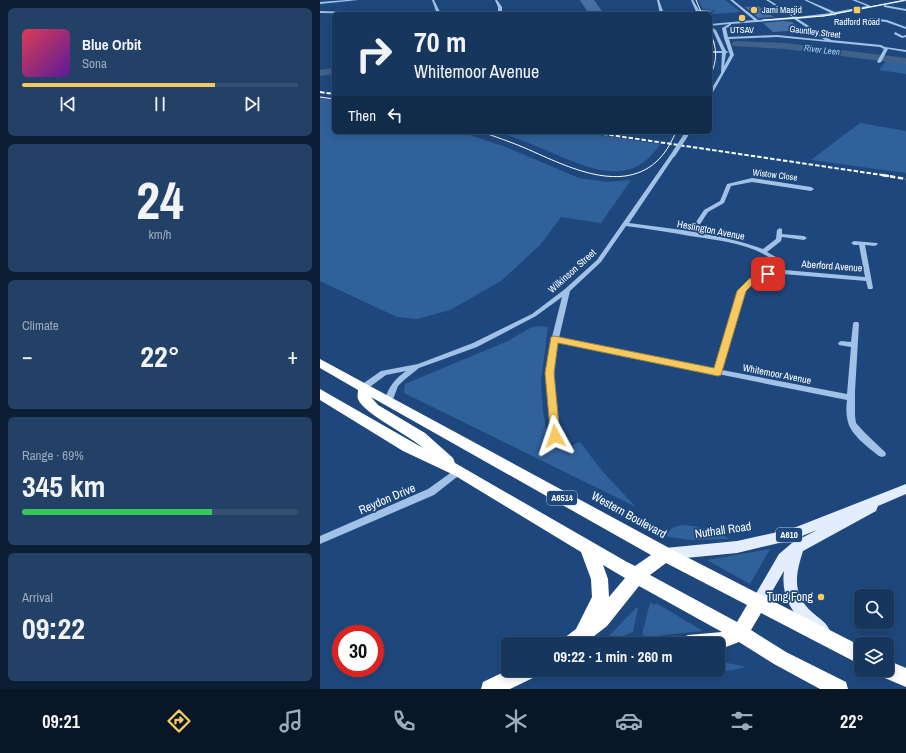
<!DOCTYPE html>
<meta charset="utf-8">
<style>
body{margin:0;font-family:"Archivo Narrow",sans-serif;background:#234167;color:#f1f3f6;height:100vh;display:flex;flex-direction:column;font-size:15px;white-space:nowrap}
*{box-sizing:border-box;margin:0}
p{font-size:13px;color:#9eabbc}
.icon{flex:none;width:22px;height:22px;fill:none;stroke:currentColor;stroke-width:2;stroke-linecap:round;stroke-linejoin:round}
.map{position:relative;flex:1;overflow:hidden}
.drawer{display:flex;flex-direction:column;gap:8px;padding:8px;background:#0c1e34;width:320px}
.drawer>*{flex:none}
.hud{position:absolute;left:12px;top:12px;width:380px;height:122px;border-radius:6px;box-shadow:0 2px 10px #0003,0 0 0 1px #355073;background:#16365e;color:#f1f3f6;overflow:hidden}
.controls{position:absolute;left:534px;top:589px;display:grid;gap:8px}
.controls a{display:grid;place-items:center;width:40px;height:40px;border-radius:6px;background:#16365e;box-shadow:0 2px 10px #0003,0 0 0 1px #355073;font-size:20px}
.speed{position:absolute;left:12px;top:625px;display:flex;gap:8px;font-size:20px;font-weight:700;text-align:center}
.speed>*{display:grid;place-content:center;width:52px;height:52px;border-radius:50%;background:#16365e;box-shadow:0 2px 10px #0003,0 0 0 1px #355073;line-height:1}
.speed .limit{border:6px solid #d22;background:#fff;color:#111}
.pin{position:absolute;display:grid;place-items:center;width:34px;height:34px;color:#fff;margin:-17px;border-radius:8px;box-shadow:0 2px 6px #0006}
.me{position:absolute;width:44px;margin:-22px;rotate:355deg;stroke-linejoin:round;filter:drop-shadow(0 0 3px #0008)}
.turn{display:flex;align-items:center;gap:14px;height:84px;padding:0 16px;font-size:18px}
.turn .icon{width:52px;height:52px;stroke-width:2.5}
.turn b{display:block;font-size:28px;line-height:34px}
.then{display:flex;align-items:center;height:38px;padding:0 16px;background:#0003;gap:8px;font-size:15px}
.big{font-size:30px;font-weight:700;line-height:1.1}
.drawer .widget{flex:1;display:flex;flex-direction:column;justify-content:center;gap:6px;min-width:0;padding:0 14px;border-radius:6px;background:#234167}
.drawer .dial{align-items:center;gap:0}
.dial b{font-size:52px;line-height:1}
.song{display:flex;align-items:center;gap:12px}
.cover{width:48px;height:48px;border-radius:6px;background:linear-gradient(135deg,hsl(350 70% 55%),hsl(270 70% 35%))}
.played{height:4px;border-radius:2px;background:linear-gradient(90deg,#f6ca60 70%,#355073 70%)}
.keys{display:flex;justify-content:space-around;direction:ltr}
.heat{display:flex;justify-content:space-between;align-items:center;font-size:22px;direction:ltr}
.charge{height:6px;border-radius:3px;background:linear-gradient(90deg,#34c759 69%,#355073 0)}
.trip{position:absolute;left:181px;top:637px;width:224px;height:40px;border-radius:6px;background:#16365e;box-shadow:0 2px 10px #0003,0 0 0 1px #355073;font-weight:700;line-height:40px;text-align:center}
.dock{display:flex;height:64px;justify-content:space-around;align-items:center;background:#091626;color:#9eabbc}
.dock .icon{width:28px;height:28px}
.dock .active{color:#f6ca60}
.dock b{font-size:18px;color:#f1f3f6}
main{display:flex;flex:1;min-height:0}
.map>svg:first-child{display:block}
.green{fill:#31619b}
.lines{fill:none;stroke-linecap:round;stroke-linejoin:round}
.river{fill:#426188;fill-rule:evenodd}
.building{fill:#4771a6}
.minor{fill:#a1c1e7;fill-rule:evenodd}
.major{fill:#e3edfd;fill-rule:evenodd}
.highway{fill:#fff;fill-rule:evenodd}
.tram{stroke:#fff;stroke-width:1}
.rail-far1{stroke:#fff;stroke-width:2;stroke-dasharray:4.5 2;stroke-linecap:butt}
.rail{stroke:#fff;stroke-width:2.5;stroke-dasharray:5.5 2.5;stroke-linecap:butt}
.minor-bridge{stroke:#a1c1e7;stroke-width:4.5}
.route{fill:#f6ca60;stroke:#a0833e}
.poi-dot{fill:#f6ca60;stroke:#1e487d;stroke-width:1.5}
.labels{text-anchor:middle;dominant-baseline:central;stroke-width:3.5;stroke-linejoin:round;paint-order:stroke}
.far-poi-label{font-size:9px;fill:#fff;stroke:#1e487d}
.far-street-label{font-size:9px;fill:#fff;stroke:#1e487d}
.far-water-label{font-size:9px;font-style:italic;fill:#accbef;stroke:#1e487d}
.shield{fill:#1e487d;stroke:#bcc8d8;stroke-width:1}
.shield-label{font-size:9px;font-weight:bold;fill:#fff}
.street-label{font-size:10px;fill:#fff;stroke:#1e487d}
.near-street-label{font-size:12px;fill:#fff;stroke:#1e487d}
.near-poi-label{font-size:12px;fill:#fff;stroke:#1e487d;text-anchor:end}
</style>
<main>
<section class="drawer">
<div class="widget">
<div class="song"><i class="cover"></i><div><b>Blue Orbit</b><p>Sona</p></div></div>
<div class="played"></div>
<div class="keys"><svg class="icon" aria-label="previous" viewBox="0 0 24 24"><path d="M18 5L8 12l10 7zM5 5v14"/></svg><svg class="icon" aria-label="pause" viewBox="0 0 24 24"><path d="M8 5v14M16 5v14"/></svg><svg class="icon" aria-label="next" viewBox="0 0 24 24"><path d="M6 5l10 7-10 7zM19 5v14"/></svg></div>
</div>
<div class="widget dial"><b>24</b><p>km/h</p></div>
<div class="widget"><p>Climate</p>
<div class="heat"><a>−</a><b class="big">22°</b><a>+</a></div>
</div>
<div class="widget"><p>Range · 69%</p><b class="big">345 km</b><div class="charge"></div></div>
<div class="widget"><p>Arrival</p><b class="big">09:22</b></div>
</section>
<div class="map">
<svg width="586" height="689" viewBox="0 0 586 689">
<rect width="100%" height="100%" fill="#1e487d"/>
<!-- green -->
<g class="green">
<path d="M378,0H405L421,12L393,14L392,12H395L393,10L383,9Z"/>
<path d="M569,57L586,59V74L559,70Z"/>
<path d="M0,98L14,100V132H141L183,146L259,178L287,182L311,180L281,223L241,217L220,245L181,281L130,310L97,319L77,317L0,281Z"/>
<path d="M540,123L586,131V173L491,160Z"/>
<path d="M178,132H258L340,144C313,187 272,170 235,154C216,146 197,138 178,132Z"/>
<path d="M218,326L228,327L221,381L223,412L227,432L246,448L260,442L283,472L316,507L84,393L85,384L188,341L210,328Z"/>
<path d="M361,525C380,526 394,530 410,539L372,540L348,537L347,534L352,528Z"/>
<path d="M450,549L430,584L387,560Z"/>
<path d="M330,603L335,605L336,603L383,631L326,637L322,634Z"/>
<path d="M316,608H318L313,632L288,643L286,639Z"/>
<path d="M398,661L426,667C398,673 371,681 343,670H398Z"/>
</g>
<g class="lines">
<!-- river -->
<g class="river">
<path d="M390,40L395,41L396,43L395,45L390,46Z"/>
<path d="M417,41L465,43L586,58V64L465,49L413,46L412,44L413,42Z"/>
<path d="M14,68V74L0,76V70Z"/>
</g>
</g>
<!-- building -->
<g class="building">
<path d="M260,0H274L284,14H269Z"/>
<path d="M438,6L454,17L438,18L425,7Z"/>
<path d="M463,21L472,22L482,30L453,32L443,23Z"/>
</g>
<g class="lines">
<!-- minor -->
<g class="minor">
<path d="M26,0H38L0,4V2Z"/>
<path d="M112,0H114L121,14H117Z"/>
<path d="M175,0H177L182,7V14H178V7Z"/>
<path d="M337,0H339L344,14H340Z"/>
<path d="M371,0H373L379,10L394,11L380,12L381,14H377Z"/>
<path d="M410,0H413L438,20L473,17L446,0H449L477,17L511,13L484,0H487L515,12L547,6L532,0H536L551,6L586,0V1L517,14L516,15L478,19L511,40L561,45L565,47L586,50V52L568,49L561,62L559,63L557,62L564,49L560,47L457,37L409,39L414,55L392,94L390,95V91L401,73L402,53H390V51H402L393,31L390,29V26L396,30L406,51L409,52L406,53L404,66L410,55L404,38L402,28L409,24L390,26V24L434,20ZM474,19L505,40L457,35L408,37L406,28L411,26V24Z"/>
<path d="M564,5L586,9V11L564,7Z"/>
<path d="M0,11L58,13L60,14L0,13Z"/>
<path d="M549,18L567,20L586,27V29L566,22L548,20Z"/>
<path d="M575,32L583,36L586,35V37L582,38L574,34Z"/>
<path d="M351,154L355,155L309,223L370,231L384,210L400,201L407,184L432,178L491,187L494,189L491,191L432,182L411,186L404,203L388,212L375,232C398,236 421,241 443,249L456,239L457,230L460,228L462,229V234L484,236L487,238L484,240L462,237L461,241L447,252L456,257L465,270L545,277L539,245H534L531,243L534,241L557,243L558,244L555,246L545,245L553,288L552,289H548L546,281L463,274C445,276 438,278 425,292L402,370L527,394L531,347L519,345L518,343L521,341L531,342L533,324L534,322H538L539,324L535,391V416L536,423L545,433L565,452L566,454L565,456L562,457L559,456C549,448 531,435 528,422C526,415 526,407 527,400L238,342C233,367 233,391 237,417C238,426 239,435 242,444L241,446L238,447L235,446C231,437 230,428 229,419C226,391 226,368 231,340V339L232,337L242,297L216,316L157,347L99,368L84,380L78,386L72,402H66L65,400C68,387 75,379 86,371L66,375L47,389H41L40,387L41,385L61,371L98,364L153,343L212,314L245,289L277,260ZM306,226C328,229 350,232 370,236C395,240 429,243 450,258C454,261 456,266 459,271L446,273L430,280L419,291L395,369L239,338L250,291L281,262Z"/>
<path d="M139,468L142,469L143,471L142,473L114,495L0,544V536L108,489L136,469Z"/>
</g>
<!-- major -->
<path class="major" d="M586,484V494L558,506L556,511L483,551C475,576 472,595 493,613C500,619 507,623 510,631L508,636L503,638C497,636 493,631 488,627C470,612 461,594 464,571L443,607L438,609L433,607L431,602L459,554L472,543L497,530L472,540L417,553L345,560L340,558L338,554L340,550L345,548L417,541L471,529Z"/>
<!-- highway -->
<g class="highway">
<path d="M0,359L351,549L541,646V665L441,613L431,630L466,652L526,682L528,689H500L454,664L419,642L398,650V644H359L362,638L368,635L402,632L319,586L287,626L264,644H241L244,638L256,629L272,597L271,579L261,552L134,475L83,451L0,400V389L103,448C89,435 44,414 38,399C37,396 38,392 38,390L0,368ZM51,397L331,555L315,566L307,562L135,463L133,458L105,433L58,405ZM346,563L427,605L417,622L330,575ZM283,565L305,578L289,597L288,579Z"/>
<path d="M567,660L586,668V687L560,676L558,670H567Z"/>
<path d="M188,670H217L215,677L190,689H161L163,682Z"/>
</g>
<!-- tram -->
<g class="tram">
<path d="M376,0L382,14"/>
<path d="M443,20L504,16L585,0"/>
<path d="M390,32C397,48 398,60 390,76"/>
<path d="M0,97L14,99"/>
<path d="M162,132C176,137 191,142 205,148C242,164 299,195 336,162C345,154 351,143 356,132"/>
</g>
<!-- rail-far1 -->
<g class="rail-far1">
<path d="M0,92L14,94"/>
<path d="M270,132L569,176"/>
</g>
<!-- rail -->
<path class="rail" d="M562,175L586,179"/>
<!-- minor-bridge -->
<path class="minor-bridge" d="M353,155L366,135"/>
</g>
<!-- route -->
<path class="route" d="M448,272L451,273V276L435,282L426,291L401,375L398,376L238,343L234,373L240,436L239,439H231L225,373L231,337L234,336L394,368L417,291L429,279Z"/>
<!-- markers -->
<g class="poi-dot">
<circle cx="434" cy="10" r="4"/>
<rect x="533" y="6" width="8" height="8" rx="2"/>
<circle cx="422" cy="18" r="4"/>
<circle cx="501" cy="597" r="4"/>
</g>
<g class="labels">
<!-- far-poi labels -->
<g class="far-poi-label">
<text x="442" y="10" text-anchor="start">Jami Masjid</text>
<text x="537" y="22">Radford Road</text>
<text x="422" y="30">UTSAV</text>
</g>
<!-- far-street labels -->
<g class="far-street-label">
<text transform="translate(495 32) rotate(7)">Gauntley Street</text>
<text transform="translate(455 175) rotate(7)">Wistow Close</text>
</g>
<!-- far-water labels -->
<g class="far-water-label">
<text transform="translate(502 50) rotate(7)">River Leen</text>
</g>
<!-- shield labels -->
<g class="shield">
<rect x="227" y="491" width="30" height="14" rx="3"/>
<rect x="456" y="528" width="26" height="14" rx="3"/>
</g>
<g class="shield-label">
<text x="242" y="498">A6514</text>
<text x="469" y="535">A610</text>
</g>
<!-- street labels -->
<g class="street-label">
<text transform="translate(391 230) rotate(11)">Heslington Avenue</text>
<text transform="translate(512 266) rotate(4)">Aberford Avenue</text>
<text transform="translate(252 271) rotate(-42)">Wilkinson Street</text>
<text transform="translate(457 374) rotate(11)">Whitemoor Avenue</text>
</g>
<!-- near-street labels -->
<g class="near-street-label">
<text transform="translate(67 499) rotate(-23)">Reydon Drive</text>
<text transform="translate(309 515) rotate(29)">Western Boulevard</text>
<text transform="translate(403 530) rotate(-8)">Nuthall Road</text>
</g>
<!-- near-poi labels -->
<g class="near-poi-label">
<text x="493" y="597">Tung Fong</text>
</g>
</g>
</svg>
<div class="controls">
<a><svg class="icon" aria-label="search" viewBox="0 0 24 24"><circle cx="10" cy="10" r="6"/><path d="M15 15l6 6"/></svg></a>
<a><svg class="icon" aria-label="layers" viewBox="0 0 24 24"><path d="M12 4l9 5-9 5-9-5zM3 14l9 5 9-5"/></svg></a>
</div>
<div class="speed"><div class="limit">30</div></div>
<div class="pin" style="left:448px;top:274px;background:#d93025"><svg class="icon" aria-label="arrive" viewBox="0 0 24 24"><path d="M6 21V4h12l-3 4 3 4H6"/></svg></div>
<svg class="me" style="left:235px;top:436px" viewBox="-20 -20 40 40"><path d="M0-17L14 15 0 8-14 15z" fill="#f6ca60" stroke="#fff" stroke-width="4"/></svg>
<div class="trip">09:22 · 1 min · 260 m</div>
<div class="hud">
<div class="turn"><svg class="icon" aria-label="right" viewBox="0 0 24 24"><path d="M7 20v-9h11M14 6l5 5-5 5"/></svg><div><b>70 m</b>Whitemoor Avenue</div></div>
<div class="then">Then<svg class="icon" aria-label="left" viewBox="0 0 24 24"><path d="M17 20v-9H6M10 6l-5 5 5 5"/></svg></div>
</div>
</div>
</main>
<nav class="dock">
<b>09:21</b>
<svg class="icon active" aria-label="directions" viewBox="0 0 24 24"><path d="M12 3l9 9-9 9-9-9zM9 14v-3h6M13 9l2 2-2 2"/></svg>
<svg class="icon" aria-label="music" viewBox="0 0 24 24"><path d="M9 18V5l10-2v13"/><circle cx="6" cy="18" r="3"/><circle cx="16" cy="16" r="3"/></svg>
<svg class="icon" aria-label="phone" viewBox="0 0 24 24"><path d="M5 4h4l2 5-3 2q2 4 5 5l2-3 5 2v4C11 20 4 13 5 4z"/></svg>
<svg class="icon" aria-label="climate" viewBox="0 0 24 24"><path d="M12 3v18M4 7l16 10M4 17L20 7"/></svg>
<svg class="icon" aria-label="car" viewBox="0 0 24 24"><path d="M5 17H2v-5l4-1 3-4h7l3 4 3 1v5h-3M9 17h6M6 11h13"/><circle cx="7" cy="17" r="2"/><circle cx="17" cy="17" r="2"/></svg>
<svg class="icon" aria-label="filters" viewBox="0 0 24 24"><path d="M4 7h16M4 17h16"/><circle cx="9" cy="7" r="2"/><circle cx="15" cy="17" r="2"/></svg>
<b>22°</b>
</nav>
